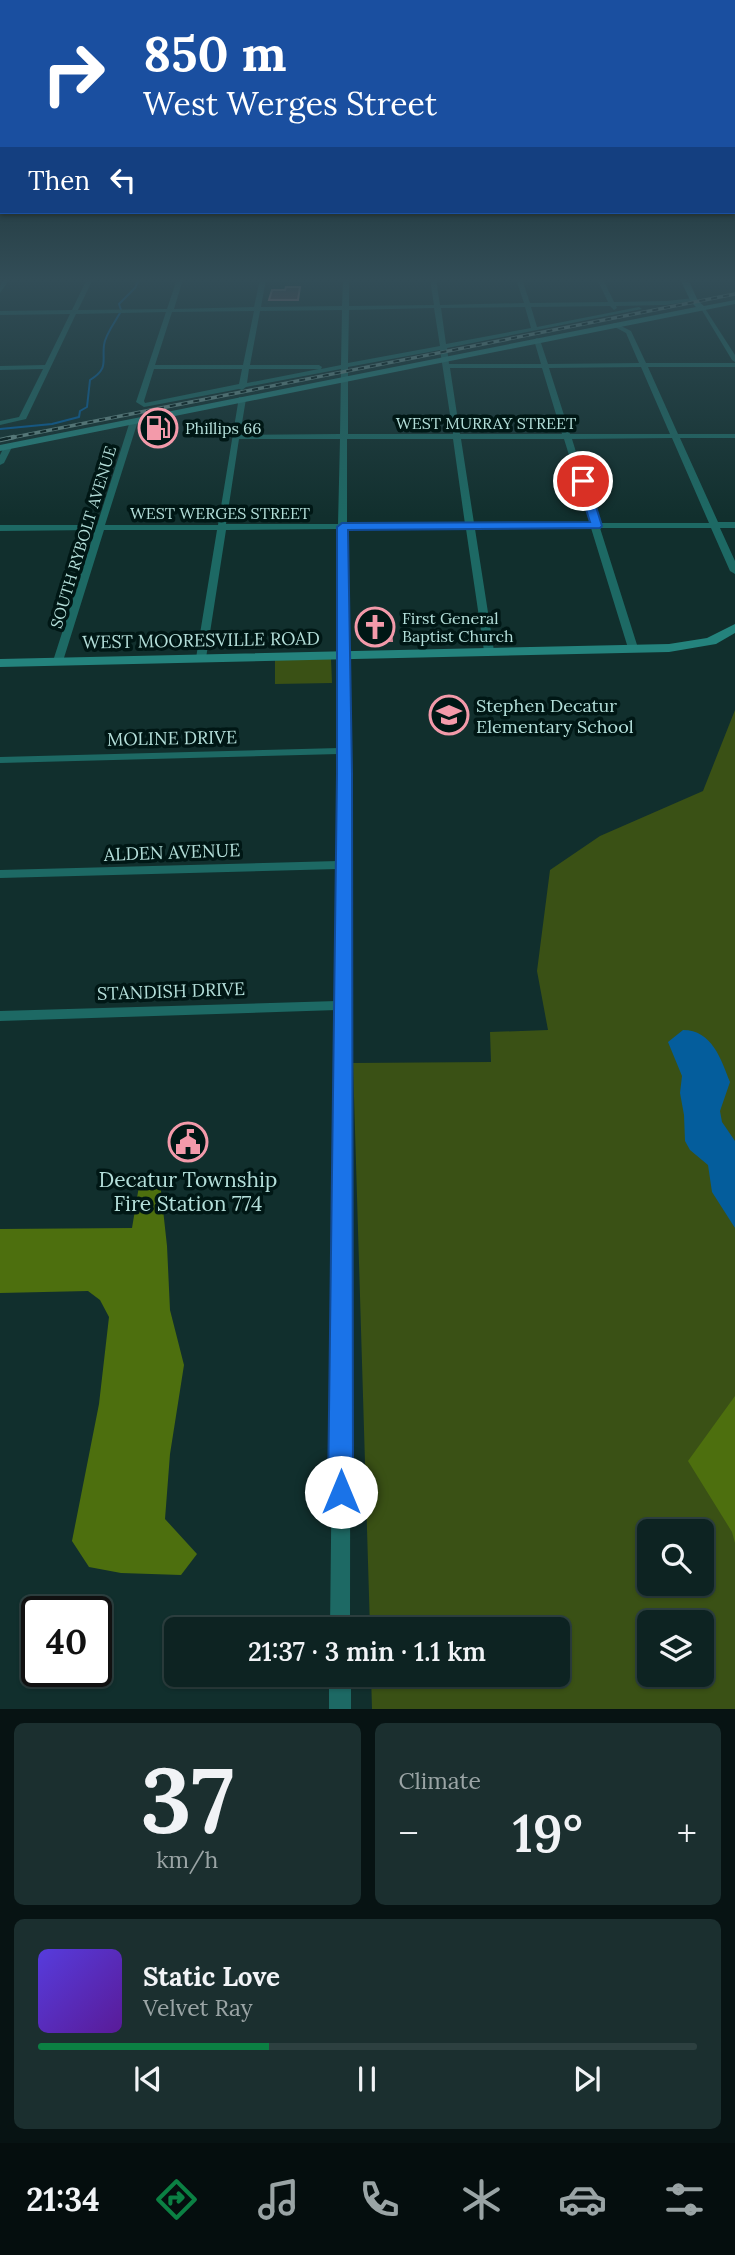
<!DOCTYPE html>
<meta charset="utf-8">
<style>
body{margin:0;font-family:Lora,serif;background:#1b2f2f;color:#f1f3f6;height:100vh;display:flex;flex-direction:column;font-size:26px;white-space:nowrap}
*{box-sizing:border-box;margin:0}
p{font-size:23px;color:#9aa4a5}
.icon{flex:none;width:38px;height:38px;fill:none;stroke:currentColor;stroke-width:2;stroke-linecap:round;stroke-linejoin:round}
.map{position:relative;height:1709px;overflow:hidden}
.details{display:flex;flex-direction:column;gap:14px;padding:14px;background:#071313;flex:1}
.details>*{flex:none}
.top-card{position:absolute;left:0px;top:0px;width:735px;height:214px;box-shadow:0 2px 5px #0004,0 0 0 2px #2d4040;background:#1a4fa0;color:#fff;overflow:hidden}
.buttons{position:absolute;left:637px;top:1519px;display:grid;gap:14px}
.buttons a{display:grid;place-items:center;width:77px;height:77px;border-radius:10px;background:#0d2322;box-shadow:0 2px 5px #0004,0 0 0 2px #2d4040;font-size:35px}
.speed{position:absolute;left:21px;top:1596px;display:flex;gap:14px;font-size:35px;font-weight:700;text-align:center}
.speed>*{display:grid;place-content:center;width:91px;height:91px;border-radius:50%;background:#0d2322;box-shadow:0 2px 5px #0004,0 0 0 2px #2d4040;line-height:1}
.speed .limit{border:4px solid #111;border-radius:10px;background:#fff;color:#111}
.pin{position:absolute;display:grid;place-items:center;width:60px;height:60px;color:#fff;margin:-30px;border:4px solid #fff;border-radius:50%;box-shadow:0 2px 7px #0007}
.me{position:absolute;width:77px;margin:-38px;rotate:0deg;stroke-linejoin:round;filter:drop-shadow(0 0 5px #0008)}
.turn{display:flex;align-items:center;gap:24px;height:147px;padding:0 28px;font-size:32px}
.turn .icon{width:91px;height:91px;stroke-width:2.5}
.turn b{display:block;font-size:49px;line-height:60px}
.then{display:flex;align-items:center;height:66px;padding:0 28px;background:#0003;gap:14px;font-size:26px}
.big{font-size:52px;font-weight:600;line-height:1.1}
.details .tile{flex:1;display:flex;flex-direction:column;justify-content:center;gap:10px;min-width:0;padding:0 24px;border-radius:10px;background:#1b2f2f}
.details .dial{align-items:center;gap:0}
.dial b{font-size:91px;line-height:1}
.song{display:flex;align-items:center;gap:21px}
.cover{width:84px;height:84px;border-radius:10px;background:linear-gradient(135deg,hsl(250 70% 55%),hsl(270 70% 35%))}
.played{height:7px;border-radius:4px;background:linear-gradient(90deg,#0b8043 35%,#2d4040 35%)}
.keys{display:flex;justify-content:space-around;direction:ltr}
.heat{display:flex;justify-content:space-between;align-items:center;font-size:38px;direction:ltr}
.details .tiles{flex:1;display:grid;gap:14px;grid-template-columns:1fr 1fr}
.tile:last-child{grid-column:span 2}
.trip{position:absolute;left:164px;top:1617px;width:406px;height:70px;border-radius:10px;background:#0d2322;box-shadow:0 2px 5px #0004,0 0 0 2px #2d4040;font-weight:600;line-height:70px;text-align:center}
.tabs{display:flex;height:112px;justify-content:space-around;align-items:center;background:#050e0e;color:#9aa4a5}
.tabs .icon{width:49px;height:49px}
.tabs .selected{color:#0b8043}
.tabs b{font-size:32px;color:#f1f3f6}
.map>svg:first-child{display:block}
.green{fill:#3a5115;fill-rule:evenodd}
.forest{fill:#4d6f0e}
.water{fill:#045d9c}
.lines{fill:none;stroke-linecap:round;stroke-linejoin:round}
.stream{stroke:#045d9c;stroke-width:2}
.building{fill:#83414f;stroke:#cc8390;stroke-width:2}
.minor{fill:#1d6964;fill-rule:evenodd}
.major{fill:#24837d;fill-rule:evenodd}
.rail-far1-casing{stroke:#688d89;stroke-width:3.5}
.rail-casing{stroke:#688d89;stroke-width:4.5}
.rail-far1{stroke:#001715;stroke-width:2;stroke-dasharray:6;stroke-linecap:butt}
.rail{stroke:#001715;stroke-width:2.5;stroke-dasharray:8;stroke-linecap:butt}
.route{fill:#1a73e8;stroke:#114b97;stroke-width:2}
.labels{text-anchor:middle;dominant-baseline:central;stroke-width:7;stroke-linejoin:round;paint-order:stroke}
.far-street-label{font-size:16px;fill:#b4dfda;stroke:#001715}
.far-poi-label{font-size:16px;fill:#b4dfda;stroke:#001715;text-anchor:start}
.street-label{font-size:18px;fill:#b4dfda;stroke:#001715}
.poi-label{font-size:18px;fill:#b4dfda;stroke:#001715;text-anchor:start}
.near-poi-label{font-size:21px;fill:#b4dfda;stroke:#001715}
</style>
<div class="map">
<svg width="735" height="1709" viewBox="0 0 735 1709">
<rect width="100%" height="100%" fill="#112f2d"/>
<!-- green -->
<g class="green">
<path d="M331,659L332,683L275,684V660Z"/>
<path d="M735,710V1709H372L371,1675H558V1629H370L353,1063L491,1062L490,1032L548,1030L537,971L550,870L600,836L703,791ZM649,1531H702V1584H649ZM649,1622H702V1675H649Z"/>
</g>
<!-- forest -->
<g class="forest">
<path d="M140,1180L160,1182L167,1246L170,1310L184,1365L170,1454L165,1519L197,1554L181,1575L121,1573L89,1567L72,1541L99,1404L109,1317L100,1300L88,1291L0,1293V1229L132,1228Z"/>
<path d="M735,1396V1543L732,1532L688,1461Z"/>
</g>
<!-- water -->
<path class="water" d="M683,1030C712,1030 721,1059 730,1082L720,1111L722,1122L735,1141V1228L712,1192L708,1165L690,1150L685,1141L684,1115L680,1093L682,1076L668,1042Z"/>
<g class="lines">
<!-- stream -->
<g class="stream">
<path d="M121,310L119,304L135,288L139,279"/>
<path d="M0,429L52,424L79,417L80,411L87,407L90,380C109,368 102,362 104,345C105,335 115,322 120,313"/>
</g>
</g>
<!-- building -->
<g class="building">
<path d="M286,287H300L298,300H269L272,290H285Z"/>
<path d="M360,620L390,621L392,641H375L374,633H360Z"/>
</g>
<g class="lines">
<!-- minor -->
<g class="minor">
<path d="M4,279H10L0,293V286Z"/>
<path d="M87,279H93L78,310L167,309L177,279H183L174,309L254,307L260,279H266L261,307L342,306L343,279H349V306L434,305L430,279H436L440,305L524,303L516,279H522L530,303L608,302L597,279H603L614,302L666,301L695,298L698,300L666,305L616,306L617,308L614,310L610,306L531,307L537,327L639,307L642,309L447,348L449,364H541L534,340L537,338L540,340L548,364L639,363L626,333L613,326V324L615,323L631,331L646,363H735V367H648L678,434H735V438H680L718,522H735V528H720L735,561V574L730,571L711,528H600L638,648L637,650L633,651L628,648L591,528L475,529L494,651L489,654L484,651L466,529H347L346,615L351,751L350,1629H330L337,1010L0,1021V1011L337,1001L338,869L0,878V870L338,861L339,754L0,763V757L339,748L336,615L338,529L226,530L206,658L201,661L196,658L217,530H104L63,661L58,664L53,661L95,530L0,531V525H97L130,421L134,419L138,421L105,525H218L239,397L246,399L240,435L340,434L341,369L246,387L242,390L239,389L144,407L136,402L166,312L76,314L26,419L0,425V421L19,417L43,369L0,370V366L45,365L70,314L0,315V311L72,310ZM525,307L531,328L446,344L441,308ZM434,308L440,346L348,363L349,310ZM342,310L341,365L321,369L322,367L319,365H250L260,311ZM254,311L243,365H155L172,312ZM440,350L453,434H348V367ZM641,367L670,434H570L549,368ZM450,368H542L562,434H460ZM154,369H242L239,384L145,403L144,401ZM249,369H319L247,383ZM672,438L709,523H598L572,439ZM239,439H340L338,524H226ZM347,439H453L465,524H347ZM461,439H564L590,523H474Z"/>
<path d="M700,307H704L735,355V362L732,360Z"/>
<path d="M5,445L12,447L4,463L0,465V455Z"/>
<rect x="329" y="1675" width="22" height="34"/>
</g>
<!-- major -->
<g class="major">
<path d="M680,279H688L698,301L704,306L735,300V304L0,451V445L696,307L691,302Z"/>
<path d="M735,624V633L716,644L669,652L0,667V659L669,644L707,638Z"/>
</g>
<defs>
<path id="rail-far1" d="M5,439L735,294"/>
<path id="rail" d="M0,440L14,437"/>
</defs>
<!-- rail-far1 casing -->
<use href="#rail-far1" class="rail-far1-casing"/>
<!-- rail casing -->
<use href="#rail" class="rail-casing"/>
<!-- rail-far1 -->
<use href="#rail-far1" class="rail-far1"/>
<!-- rail -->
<use href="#rail" class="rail"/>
</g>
<!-- sky -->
<linearGradient id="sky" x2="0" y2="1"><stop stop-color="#091a19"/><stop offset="0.54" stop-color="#324d57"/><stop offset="1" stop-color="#324d57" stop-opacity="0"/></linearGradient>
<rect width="735" height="518" fill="url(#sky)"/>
<!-- route -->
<path class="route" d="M583,478L588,481L602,526L600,528L348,530L352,773L353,1492L350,1500L341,1503L332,1500L328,1492L337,773V527L342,523L590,522L577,481Z"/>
<!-- icons -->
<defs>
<symbol id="fuel-ring" viewBox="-11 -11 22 22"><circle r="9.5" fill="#001715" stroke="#f39aaa" stroke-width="1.5"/><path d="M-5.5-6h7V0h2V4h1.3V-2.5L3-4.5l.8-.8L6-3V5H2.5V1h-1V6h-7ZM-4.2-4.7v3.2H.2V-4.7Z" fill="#f39aaa"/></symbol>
<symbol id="church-ring" viewBox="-11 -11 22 22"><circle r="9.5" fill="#001715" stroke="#f39aaa" stroke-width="1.5"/><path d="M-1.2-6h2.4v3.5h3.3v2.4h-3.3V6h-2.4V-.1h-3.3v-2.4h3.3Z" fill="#f39aaa"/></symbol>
<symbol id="school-ring" viewBox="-11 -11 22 22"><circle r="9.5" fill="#001715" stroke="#f39aaa" stroke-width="1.5"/><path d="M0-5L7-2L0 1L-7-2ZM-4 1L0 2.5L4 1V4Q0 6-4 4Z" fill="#f39aaa"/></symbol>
<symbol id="civic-ring" viewBox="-11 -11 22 22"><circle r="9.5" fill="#001715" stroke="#f39aaa" stroke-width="1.5"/><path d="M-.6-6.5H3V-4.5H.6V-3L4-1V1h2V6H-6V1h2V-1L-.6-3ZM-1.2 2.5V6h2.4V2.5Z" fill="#f39aaa"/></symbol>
</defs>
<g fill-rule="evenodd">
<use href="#fuel-ring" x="136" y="406" width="44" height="44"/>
<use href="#church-ring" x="353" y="605" width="44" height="44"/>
<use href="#school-ring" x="427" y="693" width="44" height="44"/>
<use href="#civic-ring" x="166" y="1120" width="44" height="44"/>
</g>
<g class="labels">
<!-- far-street labels -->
<g class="far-street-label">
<text x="486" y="423">WEST MURRAY STREET</text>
<text x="220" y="513">WEST WERGES STREET</text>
<text transform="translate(83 537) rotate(-73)">SOUTH RYBOLT AVENUE</text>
</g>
<!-- far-poi labels -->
<g class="far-poi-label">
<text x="185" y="428">Phillips 66</text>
<text x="402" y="618">First General<tspan x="402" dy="18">Baptist Church</tspan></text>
</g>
<!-- street labels -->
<g class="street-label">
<text transform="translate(201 640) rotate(-1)">WEST MOORESVILLE ROAD</text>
<text transform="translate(172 738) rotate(-1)">MOLINE DRIVE</text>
<text transform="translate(172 852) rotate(-2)">ALDEN AVENUE</text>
<text transform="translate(171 991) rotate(-2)">STANDISH DRIVE</text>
</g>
<!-- poi labels -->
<g class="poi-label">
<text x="476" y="705">Stephen Decatur<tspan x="476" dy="21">Elementary School</tspan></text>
</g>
<!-- near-poi labels -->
<g class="near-poi-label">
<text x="188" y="1179">Decatur Township<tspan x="188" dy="24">Fire Station 774</tspan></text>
</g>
</g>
</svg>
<div class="buttons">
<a><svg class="icon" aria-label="search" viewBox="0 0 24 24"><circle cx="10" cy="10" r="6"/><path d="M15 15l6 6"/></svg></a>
<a><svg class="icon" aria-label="layers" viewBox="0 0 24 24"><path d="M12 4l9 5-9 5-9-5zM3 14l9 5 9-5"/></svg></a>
</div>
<div class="speed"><div class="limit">40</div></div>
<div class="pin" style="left:583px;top:481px;background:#d93025"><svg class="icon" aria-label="arrive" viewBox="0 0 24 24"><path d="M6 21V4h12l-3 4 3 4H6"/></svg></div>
<svg class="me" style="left:341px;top:1492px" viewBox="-20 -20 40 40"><circle r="19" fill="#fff"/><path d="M0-13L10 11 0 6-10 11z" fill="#1a73e8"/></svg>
<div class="trip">21:37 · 3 min · 1.1 km</div>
<div class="top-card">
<div class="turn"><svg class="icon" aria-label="right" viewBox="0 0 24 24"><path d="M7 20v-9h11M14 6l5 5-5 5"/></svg><div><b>850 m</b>West Werges Street</div></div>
<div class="then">Then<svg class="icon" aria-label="left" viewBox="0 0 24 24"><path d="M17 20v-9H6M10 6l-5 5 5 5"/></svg></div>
</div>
</div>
<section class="details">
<div class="tiles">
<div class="tile dial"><b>37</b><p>km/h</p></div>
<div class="tile"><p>Climate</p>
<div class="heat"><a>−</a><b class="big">19°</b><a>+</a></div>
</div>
<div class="tile">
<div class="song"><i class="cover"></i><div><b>Static Love</b><p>Velvet Ray</p></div></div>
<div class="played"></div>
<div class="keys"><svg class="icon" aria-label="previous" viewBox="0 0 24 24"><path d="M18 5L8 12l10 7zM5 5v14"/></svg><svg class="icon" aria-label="pause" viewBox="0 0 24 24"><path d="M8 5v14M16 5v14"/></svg><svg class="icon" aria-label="next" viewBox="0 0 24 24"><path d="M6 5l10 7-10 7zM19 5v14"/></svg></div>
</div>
</div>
</section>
<nav class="tabs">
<b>21:34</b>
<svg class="icon selected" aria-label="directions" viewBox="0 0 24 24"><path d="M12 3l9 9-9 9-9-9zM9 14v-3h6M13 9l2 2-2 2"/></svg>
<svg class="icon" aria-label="music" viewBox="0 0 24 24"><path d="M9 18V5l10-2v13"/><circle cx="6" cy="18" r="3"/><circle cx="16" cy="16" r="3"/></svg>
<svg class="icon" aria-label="phone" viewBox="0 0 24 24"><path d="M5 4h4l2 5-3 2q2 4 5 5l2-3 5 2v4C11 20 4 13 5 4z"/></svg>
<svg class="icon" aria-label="climate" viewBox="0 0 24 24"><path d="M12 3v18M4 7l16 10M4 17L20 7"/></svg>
<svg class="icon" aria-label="car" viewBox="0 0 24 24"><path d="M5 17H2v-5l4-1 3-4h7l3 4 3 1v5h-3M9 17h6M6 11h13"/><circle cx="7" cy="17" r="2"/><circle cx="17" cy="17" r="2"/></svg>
<svg class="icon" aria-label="filters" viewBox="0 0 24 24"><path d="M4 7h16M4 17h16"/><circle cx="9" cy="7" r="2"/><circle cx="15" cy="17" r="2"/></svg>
</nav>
